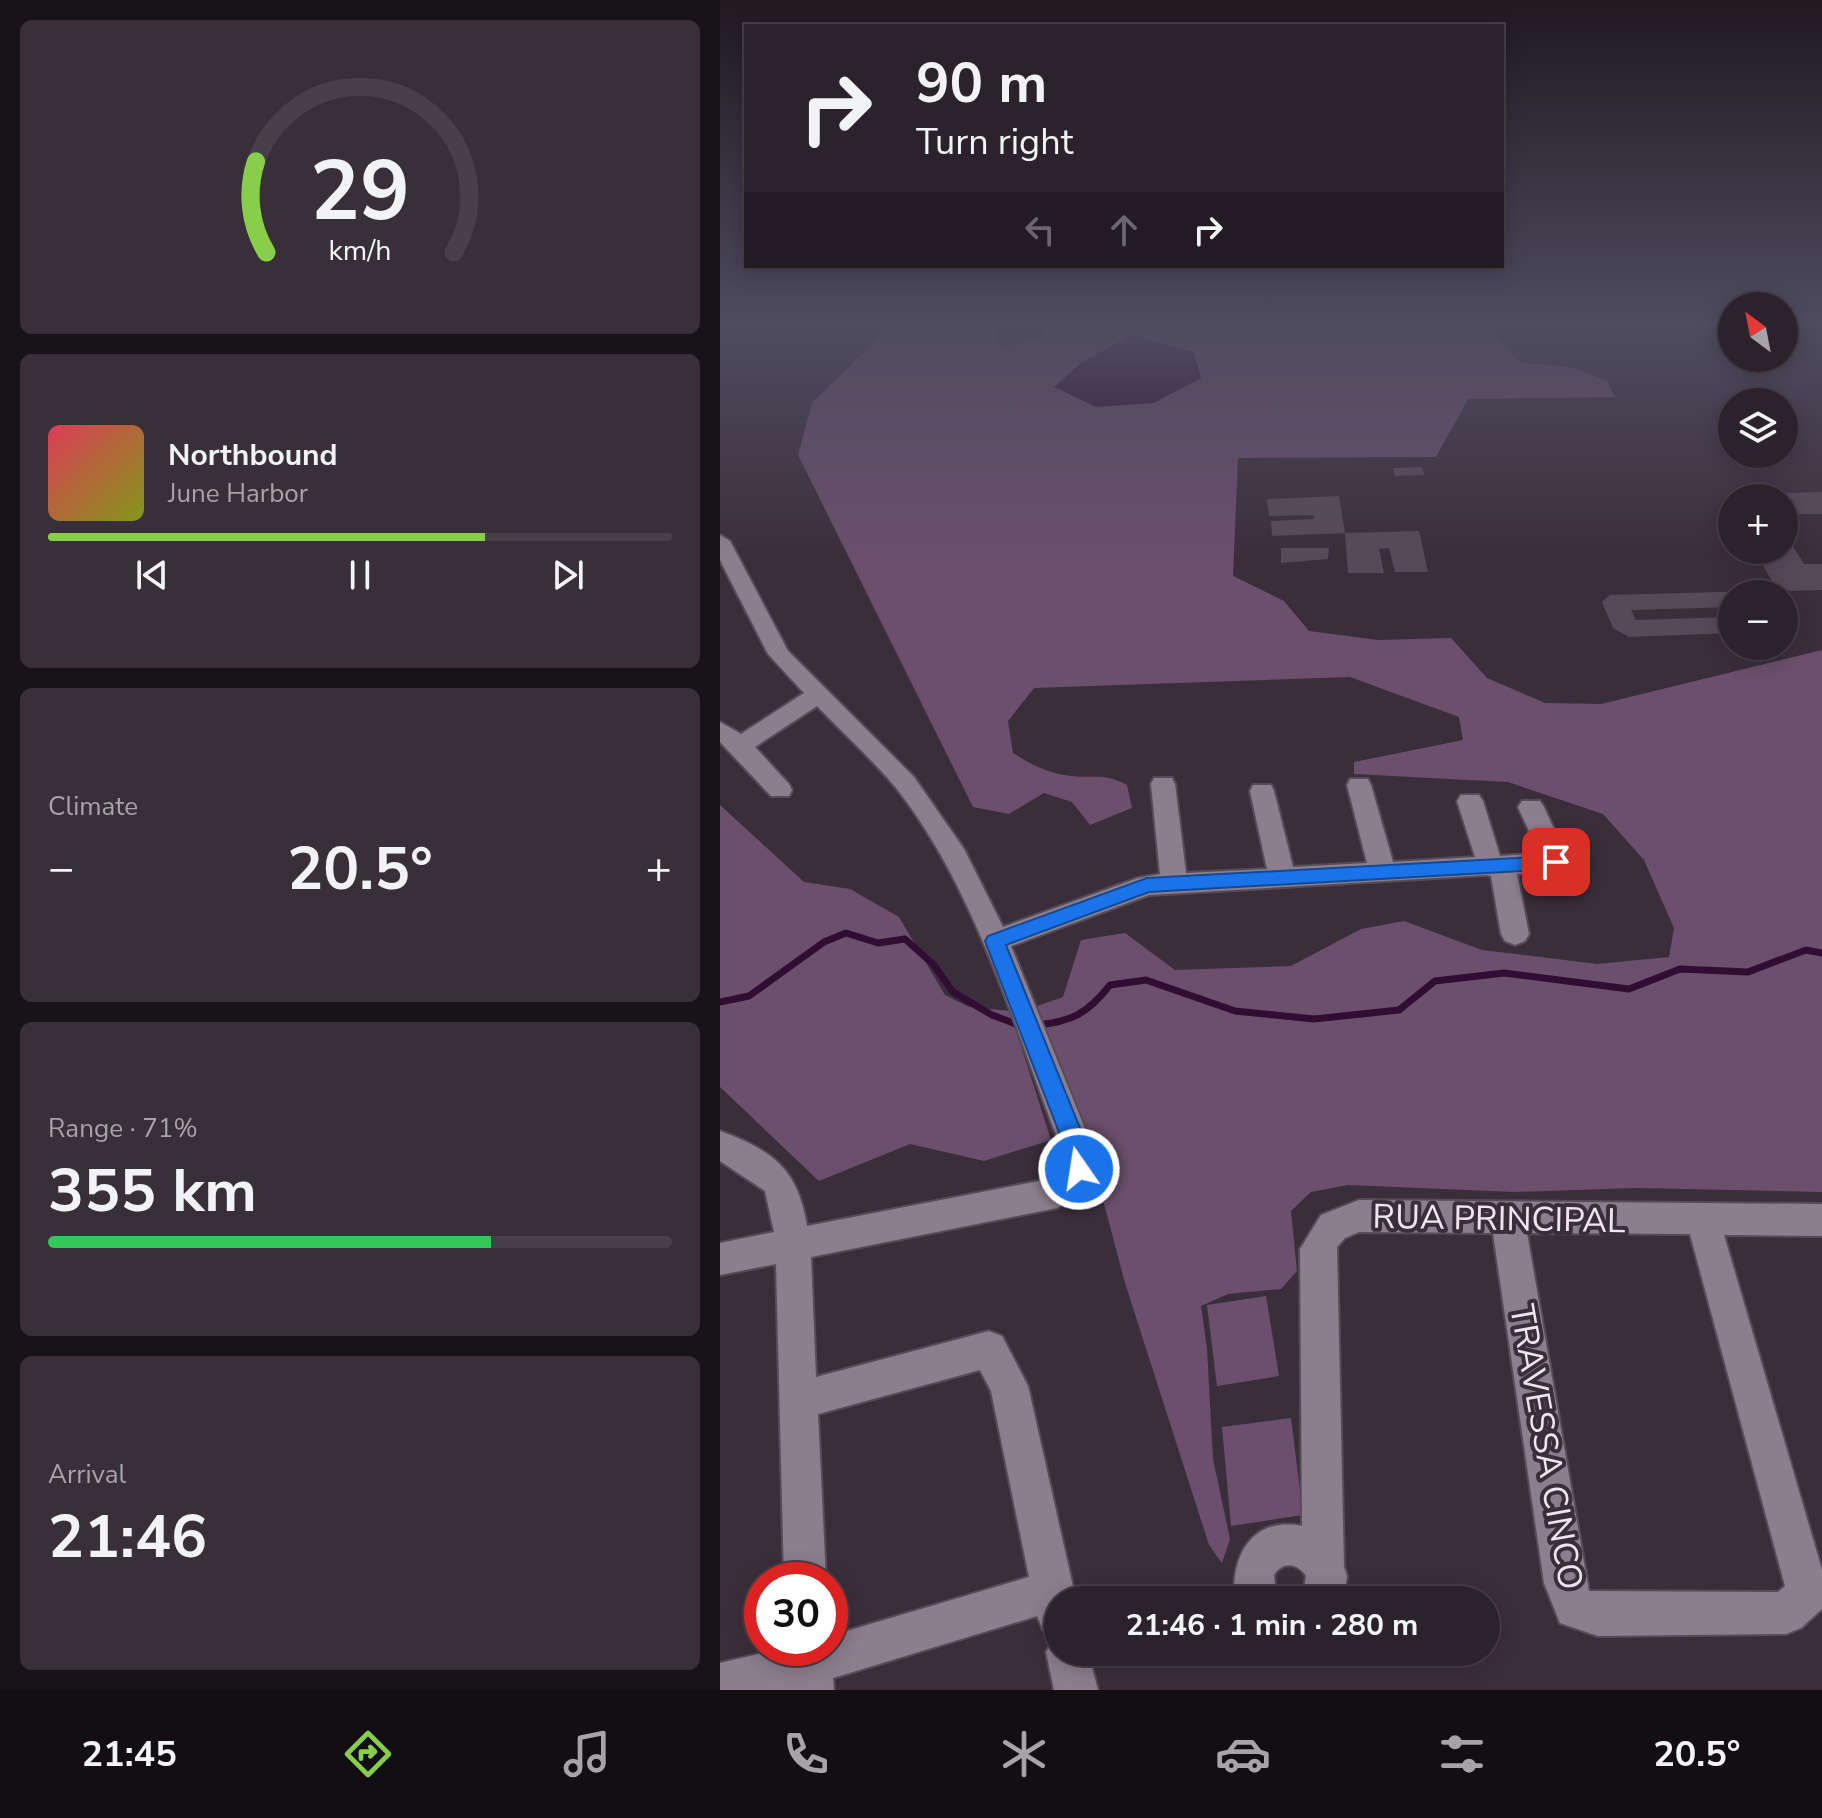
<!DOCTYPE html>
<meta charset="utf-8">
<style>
body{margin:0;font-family:"Nunito Sans",sans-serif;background:#382f38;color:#f1f3f6;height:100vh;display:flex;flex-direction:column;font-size:30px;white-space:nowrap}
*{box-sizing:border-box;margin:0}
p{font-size:26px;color:#a6a4a9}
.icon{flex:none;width:44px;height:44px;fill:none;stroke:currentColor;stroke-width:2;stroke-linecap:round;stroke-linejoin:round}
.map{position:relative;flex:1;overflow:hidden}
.side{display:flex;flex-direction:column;gap:20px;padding:20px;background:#181318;width:720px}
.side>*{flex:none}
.top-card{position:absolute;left:24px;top:24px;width:760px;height:244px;border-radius:0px;box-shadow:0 4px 20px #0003,0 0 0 2px #483f48;background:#2c222c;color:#f1f3f6;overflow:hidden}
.needle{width:52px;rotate:328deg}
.fabs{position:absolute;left:998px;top:292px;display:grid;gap:16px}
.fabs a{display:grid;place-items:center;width:80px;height:80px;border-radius:50%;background:#2c222c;box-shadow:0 4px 20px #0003,0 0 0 2px #483f48;font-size:40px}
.speed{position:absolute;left:24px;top:1562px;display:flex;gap:16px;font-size:40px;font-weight:700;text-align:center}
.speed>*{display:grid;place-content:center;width:104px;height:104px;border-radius:50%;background:#2c222c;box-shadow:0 4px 20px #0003,0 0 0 2px #483f48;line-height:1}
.speed .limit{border:12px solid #d22;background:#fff;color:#111}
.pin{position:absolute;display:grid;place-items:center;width:68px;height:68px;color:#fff;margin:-34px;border-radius:16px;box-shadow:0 4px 12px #0006}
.me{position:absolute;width:88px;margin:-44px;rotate:347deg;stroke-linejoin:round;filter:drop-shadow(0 0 6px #0008)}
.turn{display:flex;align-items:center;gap:28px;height:168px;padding:0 40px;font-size:36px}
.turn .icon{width:104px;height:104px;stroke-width:2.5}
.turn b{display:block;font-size:56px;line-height:68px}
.lanes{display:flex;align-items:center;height:76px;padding:0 40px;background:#0003;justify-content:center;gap:40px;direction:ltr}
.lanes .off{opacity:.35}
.big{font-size:60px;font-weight:700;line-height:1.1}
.side .card{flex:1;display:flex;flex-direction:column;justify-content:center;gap:12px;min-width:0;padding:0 28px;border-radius:12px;background:#382f38}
.side .dial{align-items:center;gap:0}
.dial svg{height:208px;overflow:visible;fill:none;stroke:#483f48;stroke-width:7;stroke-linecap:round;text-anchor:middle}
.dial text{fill:#f1f3f6;stroke:none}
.song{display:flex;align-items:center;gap:24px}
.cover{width:96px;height:96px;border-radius:12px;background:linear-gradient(135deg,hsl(350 70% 55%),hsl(70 70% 35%))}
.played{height:8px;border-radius:4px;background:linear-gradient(90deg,#88cf49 70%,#483f48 70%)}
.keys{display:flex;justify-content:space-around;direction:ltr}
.heat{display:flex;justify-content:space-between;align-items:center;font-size:44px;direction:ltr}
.charge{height:12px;border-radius:6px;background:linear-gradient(90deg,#34c759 71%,#483f48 0)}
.trip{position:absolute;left:324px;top:1586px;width:456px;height:80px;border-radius:40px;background:#2c222c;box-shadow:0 4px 20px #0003,0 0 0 2px #483f48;font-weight:700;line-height:80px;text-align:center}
.dock{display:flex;height:128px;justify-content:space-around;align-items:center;background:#120e12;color:#a6a4a9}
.dock .icon{width:56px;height:56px}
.dock .current{color:#88cf49}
.dock b{font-size:36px;color:#f1f3f6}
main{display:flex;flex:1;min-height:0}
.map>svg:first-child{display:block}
.green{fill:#6b4f6c}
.water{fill:#310d34}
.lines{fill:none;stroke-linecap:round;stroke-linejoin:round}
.stream{stroke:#310d34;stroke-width:7}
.building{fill:#574a58}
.minor-casing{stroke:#564c57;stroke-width:4}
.minor{fill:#8c7e8d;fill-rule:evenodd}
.route{fill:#1a73e8;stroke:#114b97;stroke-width:2}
.labels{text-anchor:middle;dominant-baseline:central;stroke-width:8;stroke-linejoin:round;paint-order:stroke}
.near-street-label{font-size:34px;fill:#eee6ee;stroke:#3b2e3b}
</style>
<main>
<section class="side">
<div class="card dial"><svg viewBox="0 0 100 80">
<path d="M14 69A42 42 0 1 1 86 69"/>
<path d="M14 69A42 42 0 0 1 10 34" stroke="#88cf49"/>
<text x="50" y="56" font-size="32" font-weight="700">29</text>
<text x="50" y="72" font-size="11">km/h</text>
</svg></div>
<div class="card">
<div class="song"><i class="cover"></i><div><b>Northbound</b><p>June Harbor</p></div></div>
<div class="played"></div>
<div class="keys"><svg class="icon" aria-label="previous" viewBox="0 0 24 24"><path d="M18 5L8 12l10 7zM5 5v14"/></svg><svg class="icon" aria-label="pause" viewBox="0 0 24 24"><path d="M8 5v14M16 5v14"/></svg><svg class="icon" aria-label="next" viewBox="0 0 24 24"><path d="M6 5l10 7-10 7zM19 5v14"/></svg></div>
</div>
<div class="card"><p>Climate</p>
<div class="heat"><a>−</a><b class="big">20.5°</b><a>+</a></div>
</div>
<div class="card"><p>Range · 71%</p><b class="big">355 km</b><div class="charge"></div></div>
<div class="card"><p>Arrival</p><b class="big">21:46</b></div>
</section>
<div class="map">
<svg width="1102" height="1690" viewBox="0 0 1102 1690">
<rect width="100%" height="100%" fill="#3b2e3b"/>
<!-- green -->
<g class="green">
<path d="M173,323H274L281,348L326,335L324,323H551V333H773L800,362L854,368L887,381L895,397L748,399L716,457L518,458L513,576L564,601L589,631L658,640L731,638L767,678L825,703L881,704L1102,650V1192L916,1188L794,1192L628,1185L591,1192L571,1211L577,1271L561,1289L508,1294L481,1306L487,1349L493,1459L510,1539L502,1563L489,1545L405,1283L370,1151L342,1069L317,1025L314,1007L343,997L361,940L405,933L455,970L571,966L641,929L684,921L762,950L877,964L949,957L954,928L924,860L883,814L788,782L634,774V762L743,740L739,717L630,677L314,688L288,721L293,753C312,765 329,774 352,776C376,779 383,772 407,785L412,808L370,825L352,802L324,793L289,814L253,807L78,455L92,403Z"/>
<path d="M0,805L84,882L130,889L179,917L225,995L249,1007L290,1011L331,1140L264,1161L190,1144L99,1181L0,1087Z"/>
<path d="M546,1296L559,1376L497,1386L487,1305Z"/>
<path d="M571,1418L583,1515L511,1526L502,1427Z"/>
</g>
<!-- water -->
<path class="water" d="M411,335L474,352L481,378L434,403L376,407L334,387L361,363Z"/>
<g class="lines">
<!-- stream -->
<g class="stream">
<path d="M0,1002L29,996L104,942L126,933L158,943L185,939L214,965L233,992L272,1015L301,1026"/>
<path d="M316,1025C352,1022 368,1013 390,985L426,980L515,1011L594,1019L679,1010L715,981L784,973L909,989L960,969L1028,972L1086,950L1102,953"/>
</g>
</g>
<!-- building -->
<g class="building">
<path d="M702,467L705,475L675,476L673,468Z"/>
<path d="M1102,492V514H1064V498H1012V514L1006,504L1016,494Z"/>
<path d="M619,496L625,533L552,536L551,521L594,519L593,515L549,516L547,499Z"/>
<path d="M699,531L708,572H675L669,548L659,549L664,573H628L625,533Z"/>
<path d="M1064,532L1084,564H1102V590L1070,591L1053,583L1034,550H1064Z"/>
<path d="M561,548H609L608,559L561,563Z"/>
<path d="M1036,591L1043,594H1012V607L911,610L916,620L1012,617V633L909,637L893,628L882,602L890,595Z"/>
</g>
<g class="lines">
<defs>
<g id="minor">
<path d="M0,535L10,541L68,651L194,777L244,849L283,927L418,878L440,874L431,784L434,778H452L455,784L466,873L547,869L530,791L533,785H551L554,791L573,867L647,863L627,785L630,779H648L651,785L673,862L755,857L737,801L741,795H759L763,801L780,856L819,853L798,807L802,801H820L824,807L849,862L845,869L797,874L809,934L805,941L795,945L785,941L781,934L771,876L767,875L429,895L291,946L375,1153L367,1190L337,1208L91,1257L96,1377L269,1331L282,1336L308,1386L356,1600H338V1652H368L378,1690H334L326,1652L336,1635L323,1630L317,1616L113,1678L114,1690H0V1663L65,1648H110V1636L309,1577L271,1391L260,1370L98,1414L106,1580H64L56,1264L0,1275V1243L54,1232L45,1191L0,1161V1131C52,1150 78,1169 87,1226L329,1179L340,1172L343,1153C296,1033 257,891 177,789C153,760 123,733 97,706L35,747L69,784L72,790L69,796H51L0,742V722L21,734L84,693L48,654L0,560Z"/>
<path d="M639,1200L1102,1204V1236L1004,1235L1102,1570V1609L1081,1628L1066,1634L878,1636L840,1623L824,1583L773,1233L639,1232L625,1238L617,1247L624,1567L627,1576L624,1600H582L586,1576C577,1562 562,1562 554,1575L557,1600H515C510,1557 532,1516 582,1526L580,1249L601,1215ZM807,1233L970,1234L1065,1586L1058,1592L869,1591Z"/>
</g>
</defs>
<!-- minor casing -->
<use href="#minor" class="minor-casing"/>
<!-- minor -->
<use href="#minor" class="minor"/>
</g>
<!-- sky -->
<linearGradient id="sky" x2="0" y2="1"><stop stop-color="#201920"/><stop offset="0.58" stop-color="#4f4c60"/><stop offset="1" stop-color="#4f4c60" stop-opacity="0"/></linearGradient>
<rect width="1102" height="559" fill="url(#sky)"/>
<!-- route -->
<path class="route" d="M836,856L845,862L836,869L429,892L286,945L370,1153L367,1177L359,1180L350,1177L347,1153L265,941L268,936L427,878Z"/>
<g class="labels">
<!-- near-street labels -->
<g class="near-street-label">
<text transform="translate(779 1219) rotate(1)">RUA PRINCIPAL</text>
<text transform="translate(826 1447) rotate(80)">TRAVESSA CINCO</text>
</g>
</g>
</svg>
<div class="fabs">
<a><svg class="needle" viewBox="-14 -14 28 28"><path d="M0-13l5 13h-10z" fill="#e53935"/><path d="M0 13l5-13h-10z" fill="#a6a4a9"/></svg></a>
<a><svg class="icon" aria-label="layers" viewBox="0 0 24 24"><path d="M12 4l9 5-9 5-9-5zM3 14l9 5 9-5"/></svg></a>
<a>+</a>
<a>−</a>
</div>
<div class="speed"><div class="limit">30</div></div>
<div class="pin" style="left:836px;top:862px;background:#d93025"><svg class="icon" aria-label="arrive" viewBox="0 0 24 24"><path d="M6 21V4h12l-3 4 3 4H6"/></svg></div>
<svg class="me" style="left:359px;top:1169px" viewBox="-20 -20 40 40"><circle r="17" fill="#1a73e8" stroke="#fff" stroke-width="3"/><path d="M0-11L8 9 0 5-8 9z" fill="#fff"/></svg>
<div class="trip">21:46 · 1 min · 280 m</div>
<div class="top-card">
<div class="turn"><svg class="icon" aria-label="right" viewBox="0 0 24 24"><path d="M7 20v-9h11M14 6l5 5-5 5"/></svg><div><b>90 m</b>Turn right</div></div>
<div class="lanes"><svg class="icon off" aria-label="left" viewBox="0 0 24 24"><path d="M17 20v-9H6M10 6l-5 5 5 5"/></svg><svg class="icon off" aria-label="ahead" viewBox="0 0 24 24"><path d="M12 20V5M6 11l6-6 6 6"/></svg><svg class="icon" aria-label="right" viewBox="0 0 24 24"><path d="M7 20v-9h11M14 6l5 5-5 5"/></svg></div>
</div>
</div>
</main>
<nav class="dock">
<b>21:45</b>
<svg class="icon current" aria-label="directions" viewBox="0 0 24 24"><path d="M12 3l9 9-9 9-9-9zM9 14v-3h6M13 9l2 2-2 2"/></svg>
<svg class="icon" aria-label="music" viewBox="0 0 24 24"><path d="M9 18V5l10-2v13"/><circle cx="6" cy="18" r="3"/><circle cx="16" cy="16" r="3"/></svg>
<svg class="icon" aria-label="phone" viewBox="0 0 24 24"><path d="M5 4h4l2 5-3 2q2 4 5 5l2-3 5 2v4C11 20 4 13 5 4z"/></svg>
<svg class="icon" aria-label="climate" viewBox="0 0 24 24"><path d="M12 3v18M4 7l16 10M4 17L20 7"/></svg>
<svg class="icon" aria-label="car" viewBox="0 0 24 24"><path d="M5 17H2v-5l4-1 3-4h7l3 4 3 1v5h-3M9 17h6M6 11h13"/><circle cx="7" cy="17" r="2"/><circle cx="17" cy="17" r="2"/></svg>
<svg class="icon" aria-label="filters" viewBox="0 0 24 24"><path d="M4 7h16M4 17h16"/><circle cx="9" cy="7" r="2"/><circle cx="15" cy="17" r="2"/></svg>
<b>20.5°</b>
</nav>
